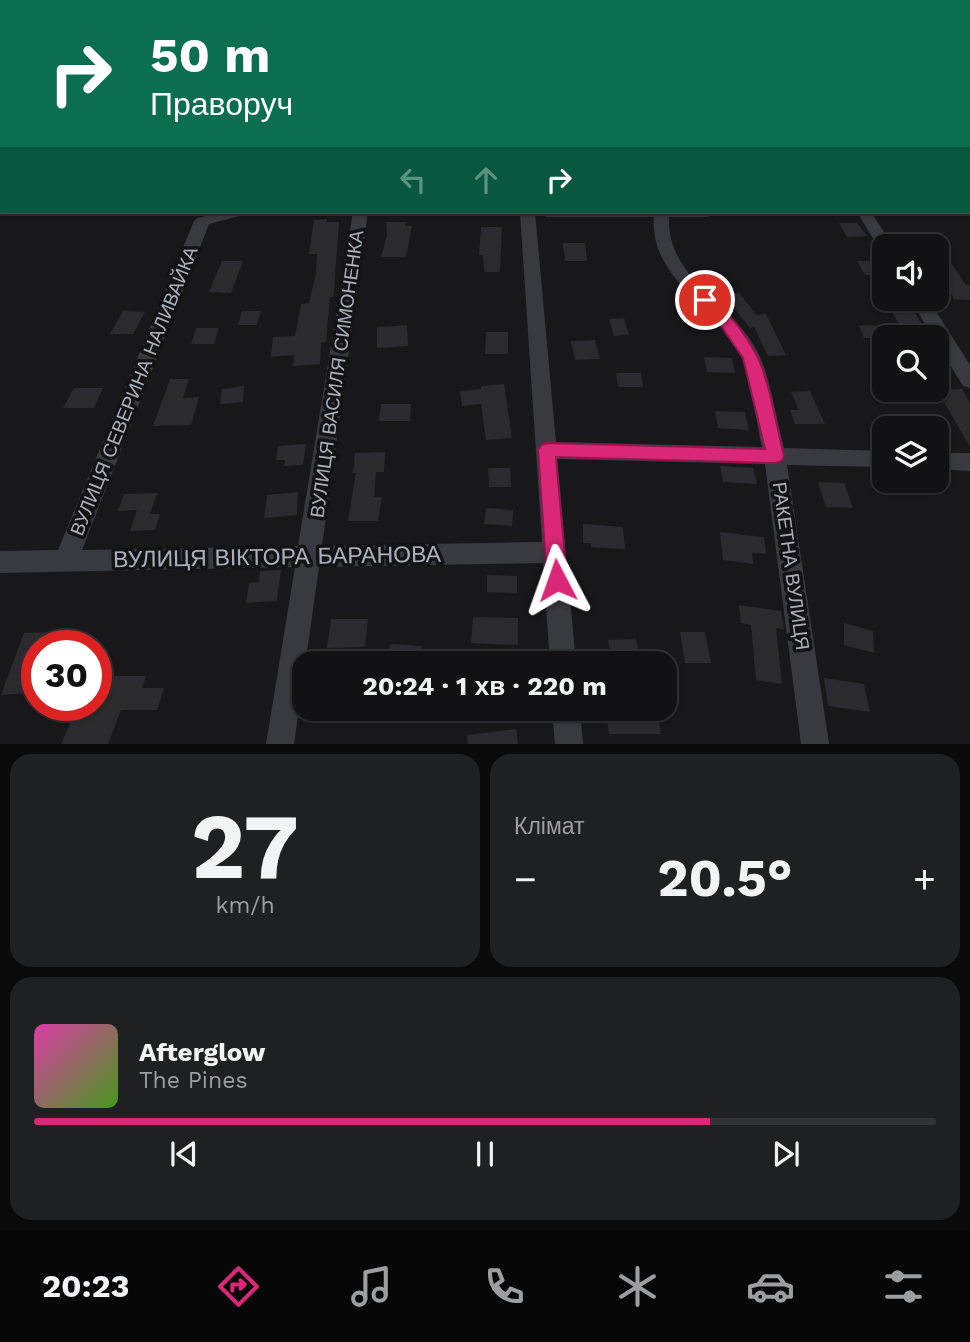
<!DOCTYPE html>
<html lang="uk">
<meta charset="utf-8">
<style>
body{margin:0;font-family:"Work Sans",sans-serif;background:#1f2022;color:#f1f3f6;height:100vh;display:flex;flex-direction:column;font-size:26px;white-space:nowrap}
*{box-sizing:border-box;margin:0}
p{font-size:23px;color:#9c9ea0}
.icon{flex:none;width:38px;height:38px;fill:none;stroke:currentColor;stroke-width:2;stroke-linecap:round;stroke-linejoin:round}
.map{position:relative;height:744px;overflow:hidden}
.panel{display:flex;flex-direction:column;gap:10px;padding:10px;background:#0a0a0b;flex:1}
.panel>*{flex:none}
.guide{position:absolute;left:0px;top:0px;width:971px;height:214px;box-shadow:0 2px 5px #0004,0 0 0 2px #313234;background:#0b6e4f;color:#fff;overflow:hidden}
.controls{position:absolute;left:872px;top:234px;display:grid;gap:14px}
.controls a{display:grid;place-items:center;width:77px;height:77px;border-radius:14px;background:#121214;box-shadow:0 2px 5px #0004,0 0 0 2px #313234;font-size:35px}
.speed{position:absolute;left:21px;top:630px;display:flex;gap:14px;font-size:35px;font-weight:700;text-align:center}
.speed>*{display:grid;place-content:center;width:91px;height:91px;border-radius:50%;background:#121214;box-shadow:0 2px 5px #0004,0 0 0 2px #313234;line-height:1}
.speed .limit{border:10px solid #d22;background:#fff;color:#111}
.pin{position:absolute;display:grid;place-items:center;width:60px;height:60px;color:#fff;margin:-30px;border:4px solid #fff;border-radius:50%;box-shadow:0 2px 7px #0007}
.me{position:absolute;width:77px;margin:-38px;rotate:356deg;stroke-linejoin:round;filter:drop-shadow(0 0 5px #0008)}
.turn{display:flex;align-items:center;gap:24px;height:147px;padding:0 35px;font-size:32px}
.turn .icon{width:91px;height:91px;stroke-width:2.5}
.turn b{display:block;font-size:49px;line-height:60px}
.lanes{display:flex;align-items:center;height:66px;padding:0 35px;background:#0003;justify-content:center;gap:35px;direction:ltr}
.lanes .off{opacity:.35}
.big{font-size:52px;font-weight:700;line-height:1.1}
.panel .card{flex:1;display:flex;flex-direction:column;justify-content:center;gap:10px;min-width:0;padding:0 24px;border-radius:21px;background:#1f2022}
.panel .dial{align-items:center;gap:0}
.dial b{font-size:91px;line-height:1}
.song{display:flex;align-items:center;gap:21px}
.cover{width:84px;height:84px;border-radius:10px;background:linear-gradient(135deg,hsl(320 70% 55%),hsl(100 70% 35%))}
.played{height:7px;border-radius:4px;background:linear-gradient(90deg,#db2777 75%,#313234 75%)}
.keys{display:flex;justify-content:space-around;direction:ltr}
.heat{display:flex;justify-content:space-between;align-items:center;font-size:38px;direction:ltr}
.panel .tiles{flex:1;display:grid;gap:10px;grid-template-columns:1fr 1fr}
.card:last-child{grid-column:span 2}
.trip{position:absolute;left:292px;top:651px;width:385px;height:70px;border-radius:21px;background:#121214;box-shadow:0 2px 5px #0004,0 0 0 2px #313234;font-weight:700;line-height:70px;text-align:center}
.tabs{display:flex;height:112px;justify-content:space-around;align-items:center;background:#070708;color:#9c9ea0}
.tabs .icon{width:49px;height:49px}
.tabs .active{color:#db2777}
.tabs b{font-size:32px;color:#f1f3f6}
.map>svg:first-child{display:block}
.building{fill:#2b2b2f}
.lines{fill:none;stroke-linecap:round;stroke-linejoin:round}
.street{fill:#393a40;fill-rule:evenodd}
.route{fill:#db2777;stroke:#8e194d;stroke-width:2}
.labels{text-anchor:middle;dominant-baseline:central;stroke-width:7;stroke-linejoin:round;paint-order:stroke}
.street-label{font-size:19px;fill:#aab0bb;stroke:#131316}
.near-street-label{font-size:23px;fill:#aab0bb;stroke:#131316}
</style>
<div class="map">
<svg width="970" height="744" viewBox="0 0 970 744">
<rect width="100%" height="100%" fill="#18181b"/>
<!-- building -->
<g class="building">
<path d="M327,219V222H339L334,290L333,297H330L326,342L321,343L320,364L293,366L294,355L271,357L273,337L295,336L301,304L309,303L316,273L317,254H309L314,220Z"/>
<path d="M386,222H406L405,226H412L406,257H381L387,235Z"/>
<path d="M839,223H857L867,236L847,237Z"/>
<path d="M481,227H502L500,272H484L483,255H479Z"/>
<path d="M563,243H585L587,261H565Z"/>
<path d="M936,260H949L966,285H970V300L954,299L939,273H936Z"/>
<path d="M222,261H243L231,293L209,292Z"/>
<path d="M857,261H884V302L870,275H865Z"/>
<path d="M739,293L757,315L766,314L786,355L768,356L754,327L750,328L734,308H731L722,297Z"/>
<path d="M890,309H907L909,313H915L930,338H907L904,333V338H864L859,325L901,327Z"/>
<path d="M123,311L145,312L133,334H110Z"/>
<path d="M242,311H261L257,325H238Z"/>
<path d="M624,318L629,334L614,336L609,319Z"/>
<path d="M407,325L408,346L377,348V327Z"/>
<path d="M196,328H219L214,344H191Z"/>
<path d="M486,332H508V354H485Z"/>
<path d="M595,340L600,359L575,360L571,341Z"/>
<path d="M704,357L732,358L735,373L707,372Z"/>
<path d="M616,373H641L643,387H618Z"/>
<path d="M170,379H189L183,398L199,397L191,425L153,426Z"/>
<path d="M504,384L512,438L486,440L481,404L462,406L460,391L481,389V386Z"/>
<path d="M244,386L243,402L220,404L222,389Z"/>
<path d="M74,388H103L94,408H63Z"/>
<path d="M962,389L970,403V447L937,390Z"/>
<path d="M810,391L825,424H795L790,410H799L791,392Z"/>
<path d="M381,404H411L410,421H379Z"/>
<path d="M715,411L745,412L749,430L718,428Z"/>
<path d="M306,444L303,465L284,466L285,460H276L278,446Z"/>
<path d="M385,452L384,472H376L374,497H382L378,521H348L356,473H353L355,453Z"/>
<path d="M720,466L753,468L757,484L723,482Z"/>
<path d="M488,468H510L511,487H489Z"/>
<path d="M818,482L844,483L853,508L826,507Z"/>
<path d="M298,492L297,515L264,518L267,495Z"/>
<path d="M157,493L150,514H160L155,530L130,531L137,510L118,511L124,494Z"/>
<path d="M486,508L513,510L512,526L484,524Z"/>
<path d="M583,524L623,527L625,549L591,547V543H583Z"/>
<path d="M720,532L764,537L766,554L752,553L753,564L723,560Z"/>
<path d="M281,570L277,601L246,603L249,583L259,582L260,571Z"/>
<path d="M487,575L517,576V593L487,592Z"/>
<path d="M739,605L781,611L784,629L776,628L782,684L756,680L751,625L741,623Z"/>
<path d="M473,617L518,618V645L471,643Z"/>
<path d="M331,619H368L365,647L327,648Z"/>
<path d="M844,623L873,631L874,653L844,645Z"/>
<path d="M52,632L47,646H37V674L30,693L1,695L24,633Z"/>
<path d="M680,632H705L711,663H685Z"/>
<path d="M636,639L641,663H612L608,640Z"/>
<path d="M390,644L422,646L420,663H387Z"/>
<path d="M100,676H146L142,688H164L157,710H121L108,744H61L75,713H86L89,705H96V685Z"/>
<path d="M824,678L864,684L870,712L828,706Z"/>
<path d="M624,709H657L661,734H609L606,713H624Z"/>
<path d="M516,729L518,744H468L467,735Z"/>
</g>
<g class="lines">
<!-- street -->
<g class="street">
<path d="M151,0H164L150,2Z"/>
<path d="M311,0H322L310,2Z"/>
<rect x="399" y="0" width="10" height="2"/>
<rect x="509" y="0" width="10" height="2"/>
<path d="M2,75V83L0,84V76Z"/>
<path d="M0,199H2L0,209Z"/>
<path d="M221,212H246L243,215L209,224L82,550L298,546L353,212H368L322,546L542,542L520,212H535L556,442L762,447C756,422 752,381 742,359C719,307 649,280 654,217H546L538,212H715L708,217H669C666,281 739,305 761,359C772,386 776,419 784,448L884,451V467L787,465L829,744H801L765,464L557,459L576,663H550L543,563L319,567L294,744H266L295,567L0,573V551L58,550L194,221L197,218Z"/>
<path d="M857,212H871L894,247H884V251L880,250Z"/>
<path d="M910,299H928L970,365V388L963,386Z"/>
<path d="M936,453H970V471L936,469Z"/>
<path d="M552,709H580L583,744H555Z"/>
</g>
</g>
<!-- route -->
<path class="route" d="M705,295C722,300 749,340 757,356C769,379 777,429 784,456L782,461L775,463L556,457L567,580L564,586L557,589L550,586L547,580L538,450L541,445L547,443L765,449L743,358L719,323L698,300Z"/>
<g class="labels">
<!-- street labels -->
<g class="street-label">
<text transform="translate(337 374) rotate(-82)">ВУЛИЦЯ ВАСИЛЯ СИМОНЕНКА</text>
<text transform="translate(134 391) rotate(-68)">ВУЛИЦЯ СЕВЕРИНА НАЛИВАЙКА</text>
<text transform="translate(791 566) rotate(82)">РАКЕТНА ВУЛИЦЯ</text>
</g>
<!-- near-street labels -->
<g class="near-street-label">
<text transform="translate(277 557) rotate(-1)">ВУЛИЦЯ ВІКТОРА БАРАНОВА</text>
</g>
</g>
</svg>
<div class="controls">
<a><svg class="icon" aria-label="sound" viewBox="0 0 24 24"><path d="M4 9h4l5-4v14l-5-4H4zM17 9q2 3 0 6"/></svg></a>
<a><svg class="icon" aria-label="search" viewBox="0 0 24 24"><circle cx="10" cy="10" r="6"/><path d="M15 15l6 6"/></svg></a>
<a><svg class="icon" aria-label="layers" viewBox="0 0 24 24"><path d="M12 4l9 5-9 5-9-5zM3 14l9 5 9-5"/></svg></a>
</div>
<div class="speed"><div class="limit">30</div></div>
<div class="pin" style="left:705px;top:300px;background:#d93025"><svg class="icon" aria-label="arrive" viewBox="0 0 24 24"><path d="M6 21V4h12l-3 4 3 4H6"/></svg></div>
<svg class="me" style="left:557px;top:580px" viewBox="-20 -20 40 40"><path d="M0-17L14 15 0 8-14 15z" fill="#db2777" stroke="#fff" stroke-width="4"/></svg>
<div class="trip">20:24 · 1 хв · 220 m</div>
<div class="guide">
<div class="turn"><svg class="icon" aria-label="right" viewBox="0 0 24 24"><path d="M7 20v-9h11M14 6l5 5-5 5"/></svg><div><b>50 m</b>Праворуч</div></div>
<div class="lanes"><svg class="icon off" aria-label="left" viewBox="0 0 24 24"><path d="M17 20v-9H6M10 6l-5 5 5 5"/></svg><svg class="icon off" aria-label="ahead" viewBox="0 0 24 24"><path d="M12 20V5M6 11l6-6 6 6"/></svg><svg class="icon" aria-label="right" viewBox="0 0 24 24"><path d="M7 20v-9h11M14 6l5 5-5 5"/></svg></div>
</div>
</div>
<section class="panel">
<div class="tiles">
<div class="card dial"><b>27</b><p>km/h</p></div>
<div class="card"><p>Клімат</p>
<div class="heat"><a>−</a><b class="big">20.5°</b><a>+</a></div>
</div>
<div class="card">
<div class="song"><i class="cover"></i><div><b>Afterglow</b><p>The Pines</p></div></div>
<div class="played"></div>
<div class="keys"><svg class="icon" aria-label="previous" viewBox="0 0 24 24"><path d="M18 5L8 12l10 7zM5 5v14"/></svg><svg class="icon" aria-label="pause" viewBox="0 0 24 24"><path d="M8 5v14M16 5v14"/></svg><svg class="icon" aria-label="next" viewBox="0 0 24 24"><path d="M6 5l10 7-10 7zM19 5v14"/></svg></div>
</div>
</div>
</section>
<nav class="tabs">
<b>20:23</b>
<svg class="icon active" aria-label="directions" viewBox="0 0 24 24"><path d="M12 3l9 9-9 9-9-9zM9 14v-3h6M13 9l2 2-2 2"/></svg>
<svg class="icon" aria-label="music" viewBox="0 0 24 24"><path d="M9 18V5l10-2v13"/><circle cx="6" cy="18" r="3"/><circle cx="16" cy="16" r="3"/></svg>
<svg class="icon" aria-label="phone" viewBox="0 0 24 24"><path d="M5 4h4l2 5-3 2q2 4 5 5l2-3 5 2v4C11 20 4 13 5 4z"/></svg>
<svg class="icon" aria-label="climate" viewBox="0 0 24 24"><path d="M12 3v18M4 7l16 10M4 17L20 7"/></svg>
<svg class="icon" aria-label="car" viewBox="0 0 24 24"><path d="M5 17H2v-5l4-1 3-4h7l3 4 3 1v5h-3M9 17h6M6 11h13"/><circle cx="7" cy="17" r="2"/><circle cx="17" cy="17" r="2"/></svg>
<svg class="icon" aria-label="filters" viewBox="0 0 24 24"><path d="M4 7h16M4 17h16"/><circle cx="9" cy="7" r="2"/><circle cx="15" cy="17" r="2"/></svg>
</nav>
